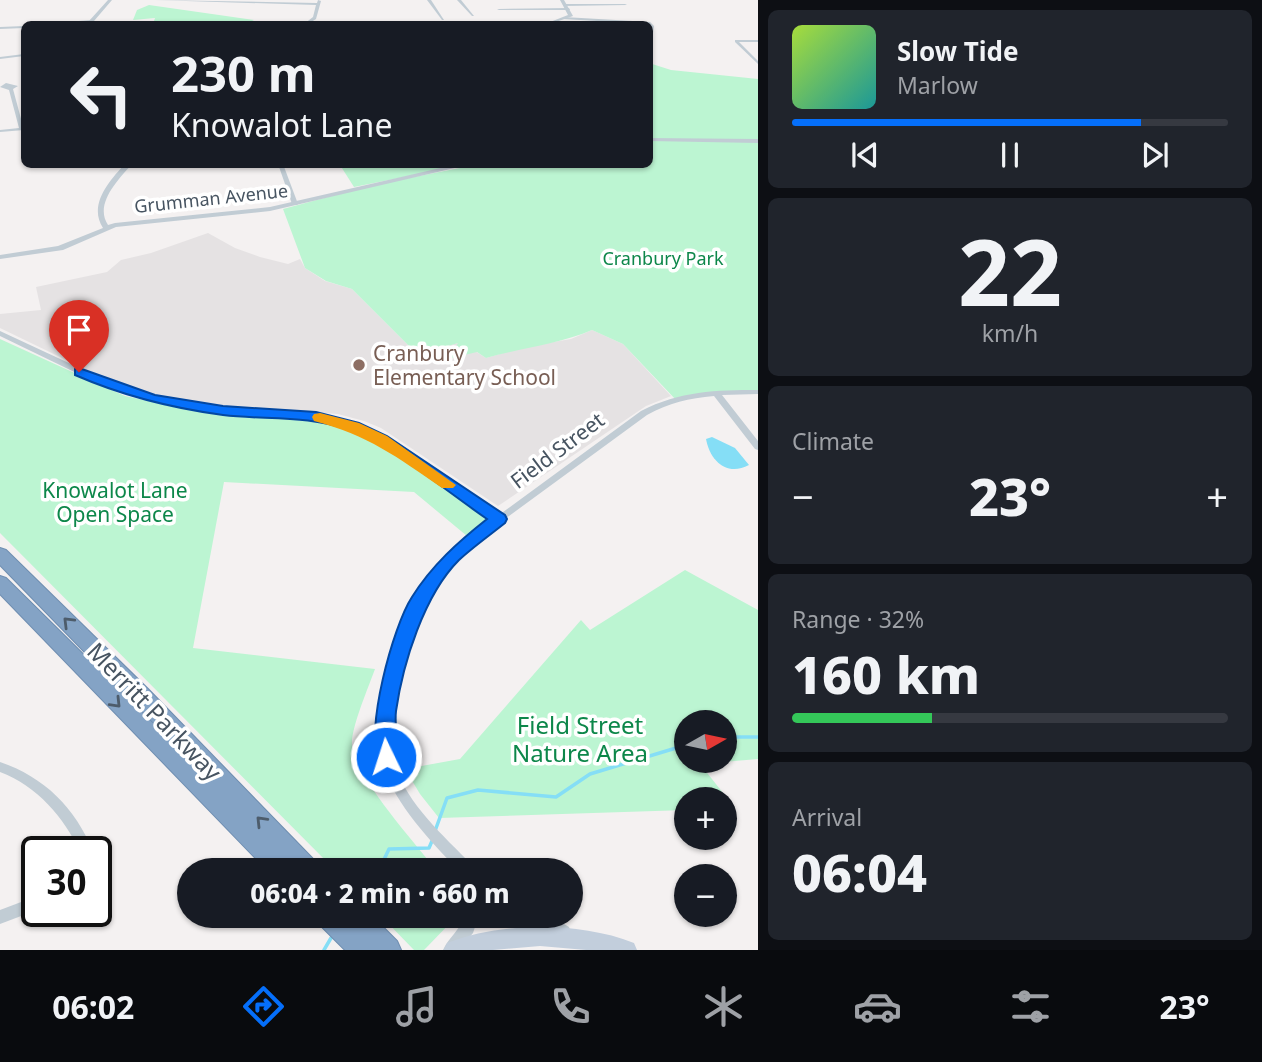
<!DOCTYPE html>
<meta charset="utf-8">
<style>
body{margin:0;font-family:"Noto Sans",sans-serif;background:#20242c;color:#f1f3f6;height:100vh;display:flex;flex-direction:column;font-size:26px;white-space:nowrap}
*{box-sizing:border-box;margin:0}
p{font-size:23px;color:#9ea1a6}
.icon{flex:none;width:38px;height:38px;fill:none;stroke:currentColor;stroke-width:2;stroke-linecap:round;stroke-linejoin:round}
.map{position:relative;flex:1;overflow:hidden}
.panel{display:flex;flex-direction:column;gap:10px;padding:10px;background:#0d0f14;width:504px}
.panel>*{flex:none}
.guide{position:absolute;left:21px;top:21px;width:632px;height:147px;border-radius:10px;box-shadow:0 2px 5px #0004;background:#171b24;color:#f1f3f6;overflow:hidden}
.needle{width:46px;rotate:81deg}
.tools{position:absolute;left:674px;top:710px;display:grid;gap:14px}
.tools a{display:grid;place-items:center;width:63px;height:63px;border-radius:50%;background:#171b24;box-shadow:0 2px 5px #0004;font-size:35px}
.speed{position:absolute;left:21px;top:836px;display:flex;gap:14px;font-size:35px;font-weight:700;text-align:center}
.speed>*{display:grid;place-content:center;width:91px;height:91px;border-radius:50%;background:#171b24;box-shadow:0 2px 5px #0004;line-height:1}
.speed .limit{border:4px solid #111;border-radius:10px;background:#fff;color:#111}
.pin{position:absolute;display:grid;place-items:center;width:60px;height:60px;color:#fff;margin:-72px -30px;border-radius:50% 50% 50% 0;rotate:-45deg;box-shadow:0 0 7px #0007}
.pin .icon{rotate:45deg}
.me{position:absolute;width:77px;margin:-38px;rotate:356deg;stroke-linejoin:round;filter:drop-shadow(0 0 5px #0008)}
.turn{display:flex;align-items:center;gap:24px;height:147px;padding:0 35px;font-size:32px}
.turn .icon{width:91px;height:91px;stroke-width:2.5}
.turn b{display:block;font-size:49px;line-height:60px}
.big{font-size:52px;font-weight:800;line-height:1.1}
.panel .tile{flex:1;display:flex;flex-direction:column;justify-content:center;gap:10px;min-width:0;padding:0 24px;border-radius:10px;background:#20242c}
.panel .dial{align-items:center;gap:0}
.dial b{font-size:91px;line-height:1}
.song{display:flex;align-items:center;gap:21px}
.cover{width:84px;height:84px;border-radius:10px;background:linear-gradient(135deg,hsl(80 70% 55%),hsl(180 70% 35%))}
.played{height:7px;border-radius:4px;background:linear-gradient(90deg,#056ffa 80%,#363941 80%)}
.keys{display:flex;justify-content:space-around;direction:ltr}
.heat{display:flex;justify-content:space-between;align-items:center;font-size:38px;direction:ltr}
.charge{height:10px;border-radius:5px;background:linear-gradient(90deg,#34c759 32%,#363941 0)}
.trip{position:absolute;left:177px;top:858px;width:406px;height:70px;border-radius:35px;background:#171b24;box-shadow:0 2px 5px #0004;font-weight:800;line-height:70px;text-align:center}
.tab-bar{display:flex;height:112px;justify-content:space-around;align-items:center;background:#090b0e;color:#9ea1a6}
.tab-bar .icon{width:49px;height:49px}
.tab-bar .active{color:#056ffa}
.tab-bar b{font-size:32px;color:#f1f3f6}
main{display:flex;flex:1;min-height:0}
.map>svg:first-child{display:block}
.education{fill:#e5e2e3}
.green{fill:#bcf5d2;fill-rule:evenodd}
.water{fill:#85def6}
.lines{fill:none;stroke-linecap:round;stroke-linejoin:round}
.stream{stroke:#85def6;stroke-width:3.5}
.motorway-casing{stroke:#6f8eb1;stroke-width:2}
.minor{fill:#c1ccd4;fill-rule:evenodd}
.tertiary{fill:#c1ccd4;fill-rule:evenodd}
.secondary{fill:#c2cedc;fill-rule:evenodd}
.motorway{fill:#84a3c5;fill-rule:evenodd}
.oneway{stroke:#4d5c6b}
.route{fill:#056ffa;stroke:#0348a2;stroke-width:2}
.slow{fill:#f59e0b}
.education-dot{fill:#8d6e63;stroke:#fff;stroke-width:2.5}
.labels{text-anchor:middle;dominant-baseline:central;stroke-width:7;stroke-linejoin:round;paint-order:stroke}
.far-street-label{font-size:18px;fill:#475461;stroke:#fff}
.far-park-label{font-size:18px;fill:#0d874a;stroke:#fff}
.education-label{font-size:21px;fill:#785e54;stroke:#fff;text-anchor:start}
.street-label{font-size:21px;fill:#475461;stroke:#fff}
.park-label{font-size:21px;fill:#0d874a;stroke:#fff}
.near-street-label{font-size:24px;fill:#475461;stroke:#fff}
.near-park-label{font-size:24px;fill:#0d874a;stroke:#fff}
</style>
<main>
<div class="map">
<svg width="758" height="950" viewBox="0 0 758 950">
<rect width="100%" height="100%" fill="#f4f1f1"/>
<!-- education -->
<path class="education" d="M208,233L235,248L260,257L288,264L300,259L305,268L325,281L352,289L418,355L461,342L486,358L524,347L571,339L592,330L623,344L671,396L646,406L498,506L381,428L364,421L338,414L228,406L155,395L91,372L0,328V314L41,310L36,287L107,272L121,260L151,253Z"/>
<!-- green -->
<g class="green">
<path d="M149,5L254,20L246,24H153L155,18L133,20L137,10Z"/>
<path d="M649,63L671,70L758,79V391L689,397L677,401L623,344L592,330C559,344 521,348 486,358L477,352L448,359L458,343L418,355L352,289L326,281L305,268L283,209L373,185L475,165L649,164Z"/>
<path d="M340,165H464L354,187Z"/>
<path d="M0,339L125,396L196,411L331,423L378,442L492,520L467,536L414,492L224,482L193,648L375,669C369,686 350,730 352,746C358,781 413,840 436,870H335L0,533Z"/>
<path d="M685,570L758,610V759L700,764L735,808H725L724,800H686V810L439,818L420,794L405,769L460,759L581,620L590,630ZM686,723H724V761H686Z"/>
<path d="M380,915H455V918L424,950H414Z"/>
</g>
<!-- water -->
<path class="water" d="M712,437L735,448L749,465C727,477 710,461 706,439Z"/>
<g class="lines">
<!-- stream -->
<g class="stream">
<path d="M724,737H758"/>
<path d="M435,831L447,798L478,790L556,797L590,774L686,745"/>
<path d="M379,870L389,849L429,848L432,841"/>
<path d="M324,950L331,938"/>
</g>
<defs>
<g id="motorway">
<path d="M0,548L6,550L148,689L316,862L320,870H267L0,594V576L6,578L181,751L0,565Z"/>
<path d="M316,915H371L397,941L401,950H345L319,924Z"/>
</g>
</defs>
<!-- motorway casing -->
<use href="#motorway" class="motorway-casing"/>
<!-- minor -->
<g class="minor">
<path d="M155,0L317,3L318,0L321,1L316,19L308,24H304L313,17L316,5Z"/>
<path d="M427,0H431L444,20H442Z"/>
<path d="M457,0H461L474,16H472Z"/>
<path d="M565,4H625L627,5L564,6Z"/>
<path d="M569,8L570,10H497L499,9Z"/>
<path d="M564,17L650,22L654,26L652,40L649,41L650,26L648,24L563,19Z"/>
<path d="M92,20L91,22L50,24L52,23Z"/>
<path d="M24,26V28L0,29V27Z"/>
<path d="M735,40H758V42H739L758,61V64L735,42Z"/>
<path d="M6,83L18,86L13,89L24,130L0,132V130L19,128L9,90L0,87Z"/>
<path d="M649,138L758,139V143L649,141Z"/>
<path d="M278,164H283L298,204L297,205L292,204Z"/>
<path d="M0,331L101,378L154,397L223,408L316,415L357,424L399,447L499,515L641,411C680,391 716,390 758,390V394L722,395L758,441V450L755,449L714,396C689,398 669,403 647,415L468,546C453,561 438,577 427,595C405,633 381,722 395,765C407,804 444,836 472,865L473,870H458C429,839 397,807 383,766C367,717 401,611 432,572C449,551 470,535 493,519L393,451L351,428L316,419L223,412L150,401L95,382L0,336Z"/>
<path d="M0,762C44,777 76,808 93,852H80C64,817 37,786 0,772Z"/>
<path d="M37,896V910L0,924V910Z"/>
<path d="M465,915H479L473,933L459,950H443C449,937 461,929 465,915Z"/>
<path d="M528,915H549L569,927L571,932L569,937L564,939L559,937L530,920Z"/>
</g>
<!-- tertiary -->
<g class="tertiary">
<path d="M108,0H112L94,21L97,24H93L89,21Z"/>
<path d="M560,0H564L573,16L550,24H545L568,15Z"/>
<path d="M24,54V56L0,59V57Z"/>
<path d="M125,164H132C118,180 94,204 108,225L115,223L270,207L458,164H472L270,211L116,227L63,250L0,259V255L58,246L103,228C88,205 109,181 125,164Z"/>
</g>
<!-- secondary -->
<path class="secondary" d="M540,926C572,928 605,931 634,943L637,950H586L540,946L493,950H444L447,943C477,931 509,928 540,926Z"/>
<!-- motorway -->
<use href="#motorway" class="motorway"/>
</g>
<!-- one-way arrows -->
<defs><path id="oneway-chevron" d="M-2-3.5L2.5 0L-2 3.5" fill="none" stroke-width="1.6" stroke-linecap="round" stroke-linejoin="round" transform="scale(1.75)"/></defs>
<g class="oneway">
<use href="#oneway-chevron" transform="translate(68 622) rotate(-135)"/>
<use href="#oneway-chevron" transform="translate(116 703) rotate(46)"/>
<use href="#oneway-chevron" transform="translate(261 821) rotate(-134)"/>
</g>
<!-- route -->
<path class="route" d="M79,368L155,395L223,406L316,412L359,423L387,436L505,515L507,519L505,523C490,535 473,547 459,560C424,595 403,663 396,711C394,727 400,751 394,764L386,767L379,764C364,732 393,626 412,597C432,565 458,542 487,519C446,491 394,447 349,430C309,415 264,420 223,415C171,408 123,396 75,375V369Z"/>
<!-- slow -->
<path class="slow" d="M320,413L359,423L387,436L456,485L453,488H442C397,457 368,435 314,421L312,417L314,414Z"/>
<!-- markers -->
<circle class="education-dot" cx="359" cy="365" r="7"/>
<g class="labels">
<!-- far-street labels -->
<g class="far-street-label">
<text transform="translate(211 198) rotate(-6)">Grumman Avenue</text>
</g>
<!-- far-park labels -->
<g class="far-park-label">
<text x="663" y="258">Cranbury Park</text>
</g>
<!-- education labels -->
<g class="education-label">
<text x="373" y="353">Cranbury<tspan x="373" dy="24">Elementary School</tspan></text>
</g>
<!-- street labels -->
<g class="street-label">
<text transform="translate(557 450) rotate(-37)">Field Street</text>
</g>
<!-- park labels -->
<g class="park-label">
<text x="115" y="490">Knowalot Lane<tspan x="115" dy="24">Open Space</tspan></text>
</g>
<!-- near-street labels -->
<g class="near-street-label">
<text transform="translate(155 711) rotate(46)">Merritt Parkway</text>
</g>
<!-- near-park labels -->
<g class="near-park-label">
<text x="580" y="724">Field Street<tspan x="580" dy="28">Nature Area</tspan></text>
</g>
</g>
</svg>
<div class="tools">
<a><svg class="needle" viewBox="-14 -14 28 28"><path d="M0-13l5 13h-10z" fill="#e53935"/><path d="M0 13l5-13h-10z" fill="#9ea1a6"/></svg></a>
<a>+</a>
<a>−</a>
</div>
<div class="speed"><div class="limit">30</div></div>
<div class="pin" style="left:79px;top:372px;background:#d93025"><svg class="icon" aria-label="arrive" viewBox="0 0 24 24"><path d="M6 21V4h12l-3 4 3 4H6"/></svg></div>
<svg class="me" style="left:386px;top:757px" viewBox="-20 -20 40 40"><circle r="17" fill="#056ffa" stroke="#fff" stroke-width="3"/><path d="M0-11L8 9 0 5-8 9z" fill="#fff"/></svg>
<div class="trip">06:04 · 2 min · 660 m</div>
<div class="guide">
<div class="turn"><svg class="icon" aria-label="left" viewBox="0 0 24 24"><path d="M17 20v-9H6M10 6l-5 5 5 5"/></svg><div><b>230 m</b>Knowalot Lane</div></div>
</div>
</div>
<section class="panel">
<div class="tile">
<div class="song"><i class="cover"></i><div><b>Slow Tide</b><p>Marlow</p></div></div>
<div class="played"></div>
<div class="keys"><svg class="icon" aria-label="previous" viewBox="0 0 24 24"><path d="M18 5L8 12l10 7zM5 5v14"/></svg><svg class="icon" aria-label="pause" viewBox="0 0 24 24"><path d="M8 5v14M16 5v14"/></svg><svg class="icon" aria-label="next" viewBox="0 0 24 24"><path d="M6 5l10 7-10 7zM19 5v14"/></svg></div>
</div>
<div class="tile dial"><b>22</b><p>km/h</p></div>
<div class="tile"><p>Climate</p>
<div class="heat"><a>−</a><b class="big">23°</b><a>+</a></div>
</div>
<div class="tile"><p>Range · 32%</p><b class="big">160 km</b><div class="charge"></div></div>
<div class="tile"><p>Arrival</p><b class="big">06:04</b></div>
</section>
</main>
<nav class="tab-bar">
<b>06:02</b>
<svg class="icon active" aria-label="directions" viewBox="0 0 24 24"><path d="M12 3l9 9-9 9-9-9zM9 14v-3h6M13 9l2 2-2 2"/></svg>
<svg class="icon" aria-label="music" viewBox="0 0 24 24"><path d="M9 18V5l10-2v13"/><circle cx="6" cy="18" r="3"/><circle cx="16" cy="16" r="3"/></svg>
<svg class="icon" aria-label="phone" viewBox="0 0 24 24"><path d="M5 4h4l2 5-3 2q2 4 5 5l2-3 5 2v4C11 20 4 13 5 4z"/></svg>
<svg class="icon" aria-label="climate" viewBox="0 0 24 24"><path d="M12 3v18M4 7l16 10M4 17L20 7"/></svg>
<svg class="icon" aria-label="car" viewBox="0 0 24 24"><path d="M5 17H2v-5l4-1 3-4h7l3 4 3 1v5h-3M9 17h6M6 11h13"/><circle cx="7" cy="17" r="2"/><circle cx="17" cy="17" r="2"/></svg>
<svg class="icon" aria-label="filters" viewBox="0 0 24 24"><path d="M4 7h16M4 17h16"/><circle cx="9" cy="7" r="2"/><circle cx="15" cy="17" r="2"/></svg>
<b>23°</b>
</nav>
